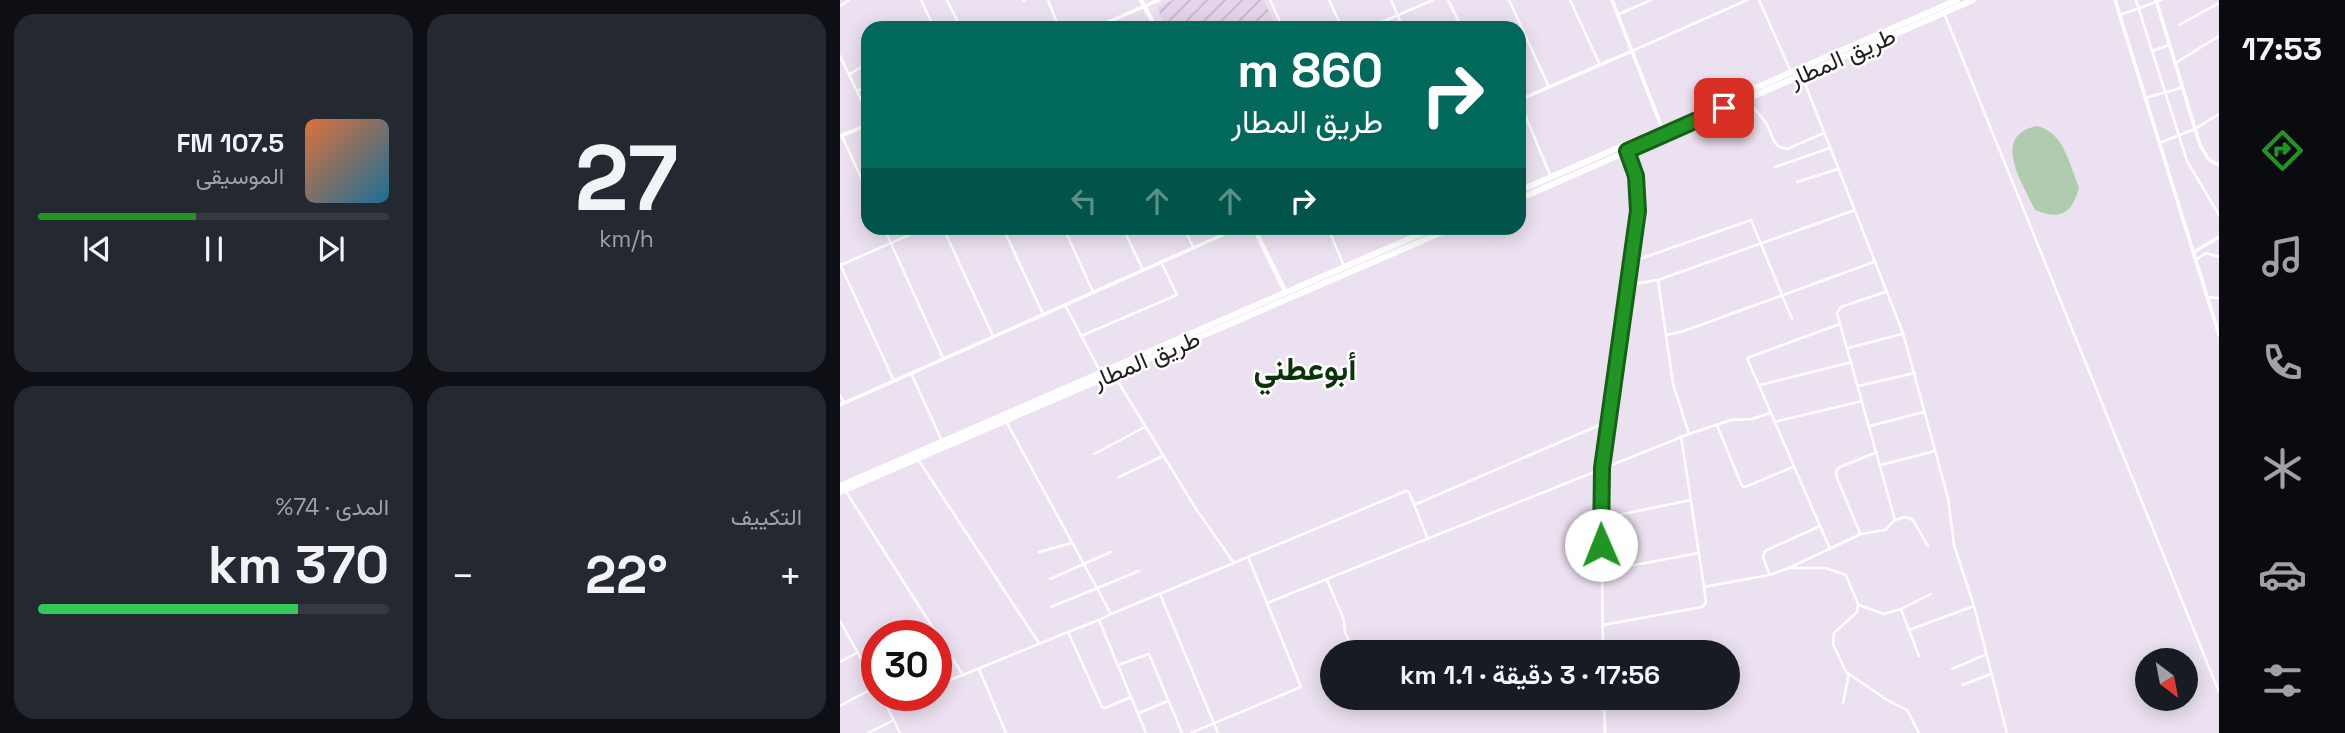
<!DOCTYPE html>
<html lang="ar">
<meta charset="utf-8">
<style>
body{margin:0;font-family:"Space Grotesk",Vazirmatn,sans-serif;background:#242831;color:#f1f3f6;direction:rtl;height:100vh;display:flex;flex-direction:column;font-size:26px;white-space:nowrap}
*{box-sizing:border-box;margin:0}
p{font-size:23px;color:#9ea1a6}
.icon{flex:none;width:38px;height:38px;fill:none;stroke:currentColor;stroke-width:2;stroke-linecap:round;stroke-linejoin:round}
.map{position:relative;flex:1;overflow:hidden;direction:ltr}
.sheet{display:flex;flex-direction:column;gap:14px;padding:14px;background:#0d0f14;width:840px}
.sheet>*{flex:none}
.banner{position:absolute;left:21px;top:21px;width:665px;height:214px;border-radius:21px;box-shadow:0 4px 18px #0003;direction:rtl;background:#00695c;color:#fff;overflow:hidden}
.needle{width:46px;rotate:148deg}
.fabs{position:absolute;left:1295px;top:648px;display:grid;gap:14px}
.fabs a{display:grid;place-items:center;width:63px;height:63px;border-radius:50%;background:#171b24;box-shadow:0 4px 18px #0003;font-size:35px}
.speed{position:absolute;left:21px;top:620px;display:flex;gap:14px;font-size:35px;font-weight:700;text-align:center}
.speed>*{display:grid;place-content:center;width:91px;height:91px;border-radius:50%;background:#171b24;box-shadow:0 4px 18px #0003;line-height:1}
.speed .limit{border:10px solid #d22;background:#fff;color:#111}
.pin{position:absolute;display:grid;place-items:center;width:60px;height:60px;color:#fff;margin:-30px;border-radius:14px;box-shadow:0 4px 10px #0006}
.me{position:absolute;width:77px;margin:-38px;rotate:359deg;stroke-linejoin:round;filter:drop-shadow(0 0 5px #0008)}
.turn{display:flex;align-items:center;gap:24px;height:147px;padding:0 28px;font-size:32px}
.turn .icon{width:91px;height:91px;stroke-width:2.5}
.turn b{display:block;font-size:49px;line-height:60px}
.lanes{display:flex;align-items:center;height:66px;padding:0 28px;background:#0003;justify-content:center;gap:35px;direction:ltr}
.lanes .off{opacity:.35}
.big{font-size:52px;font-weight:600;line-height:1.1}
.sheet .widget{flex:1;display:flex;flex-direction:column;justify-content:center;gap:10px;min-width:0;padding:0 24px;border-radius:21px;background:#242831}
.sheet .dial{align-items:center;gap:0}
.dial b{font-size:91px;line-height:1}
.song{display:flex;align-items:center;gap:21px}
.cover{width:84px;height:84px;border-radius:10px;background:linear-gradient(135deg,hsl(20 70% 55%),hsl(200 70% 35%))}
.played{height:7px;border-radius:4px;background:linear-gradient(90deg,#219523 45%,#363941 45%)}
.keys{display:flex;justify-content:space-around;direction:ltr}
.heat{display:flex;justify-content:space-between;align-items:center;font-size:38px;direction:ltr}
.charge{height:10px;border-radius:5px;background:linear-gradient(90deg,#34c759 74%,#363941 0)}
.sheet .tiles{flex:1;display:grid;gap:14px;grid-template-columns:repeat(2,1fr)}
.trip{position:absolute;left:480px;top:640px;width:420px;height:70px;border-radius:35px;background:#171b24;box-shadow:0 4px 18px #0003;font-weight:600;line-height:70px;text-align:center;direction:rtl}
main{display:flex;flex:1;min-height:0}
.dock{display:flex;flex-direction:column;width:126px;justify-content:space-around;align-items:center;background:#090b0e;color:#9ea1a6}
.dock .icon{width:49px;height:49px}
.dock .on{color:#219523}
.dock b{font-size:32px;color:#f1f3f6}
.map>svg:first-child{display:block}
.industrial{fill:url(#industrial-furrows)}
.park{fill:#b1cbae}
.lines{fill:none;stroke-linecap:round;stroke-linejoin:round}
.minor{stroke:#fff;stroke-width:2.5}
.tertiary{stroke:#fff;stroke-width:3.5}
.secondary{stroke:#fff;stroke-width:4.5}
.trunk{stroke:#fff;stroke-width:6}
.route-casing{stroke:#156117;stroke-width:18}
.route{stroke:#219523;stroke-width:12}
.labels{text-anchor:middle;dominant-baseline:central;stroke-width:5;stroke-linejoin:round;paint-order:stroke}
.street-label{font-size:24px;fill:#221e24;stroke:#fff}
.district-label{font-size:32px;font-weight:bold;fill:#0a330a;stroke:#fff}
</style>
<main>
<nav class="dock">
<b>17:53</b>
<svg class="icon on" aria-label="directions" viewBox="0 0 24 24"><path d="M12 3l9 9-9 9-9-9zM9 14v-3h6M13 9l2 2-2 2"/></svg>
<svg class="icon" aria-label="music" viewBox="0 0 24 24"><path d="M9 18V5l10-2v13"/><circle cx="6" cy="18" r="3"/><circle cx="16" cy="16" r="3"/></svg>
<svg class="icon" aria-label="phone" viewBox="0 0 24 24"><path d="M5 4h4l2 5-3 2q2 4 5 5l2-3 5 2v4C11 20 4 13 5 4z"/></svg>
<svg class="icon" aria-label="climate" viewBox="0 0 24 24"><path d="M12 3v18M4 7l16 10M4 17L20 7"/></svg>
<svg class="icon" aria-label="car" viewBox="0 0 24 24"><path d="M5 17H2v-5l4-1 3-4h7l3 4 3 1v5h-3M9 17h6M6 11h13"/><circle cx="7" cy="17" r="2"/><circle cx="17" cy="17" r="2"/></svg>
<svg class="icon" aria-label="filters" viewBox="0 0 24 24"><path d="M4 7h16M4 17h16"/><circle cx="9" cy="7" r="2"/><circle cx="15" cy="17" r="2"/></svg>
</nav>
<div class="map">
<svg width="1379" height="733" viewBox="0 0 1379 733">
<defs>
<pattern id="industrial-furrows" width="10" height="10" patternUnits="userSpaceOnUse" patternTransform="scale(1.75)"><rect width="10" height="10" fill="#e5d5ea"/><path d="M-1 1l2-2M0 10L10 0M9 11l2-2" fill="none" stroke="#c4b6c9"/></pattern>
</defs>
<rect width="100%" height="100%" fill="#ece1f0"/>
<!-- industrial -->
<path class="industrial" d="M333,0H424L437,28H326L317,7Z"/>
<!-- park -->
<path class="park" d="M1197,126C1224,132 1229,164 1239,187C1233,213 1220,221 1195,210C1183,184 1150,135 1197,126Z"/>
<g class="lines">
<!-- minor -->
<g class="minor">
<path d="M81,0L94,28"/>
<path d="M107,0L121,28"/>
<path d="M208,0L219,28"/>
<path d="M430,0L443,28"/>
<path d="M489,0L502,28"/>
<path d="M551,0L563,28"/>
<path d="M608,0L622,28"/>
<path d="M669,0L709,87"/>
<path d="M730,0L760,65"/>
<path d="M919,0L951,72"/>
<path d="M1296,0L1347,161L1379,215"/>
<path d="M183,1L185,0"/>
<path d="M0,6L9,0"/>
<path d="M1104,13L1379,692"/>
<path d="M779,14L811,0"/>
<path d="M1280,15L1322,0"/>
<path d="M1339,25L1379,3"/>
<path d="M528,28L593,0"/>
<path d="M792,51L907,0"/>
<path d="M1312,51L1329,45"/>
<path d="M0,56L28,114"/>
<path d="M1334,64L1379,36"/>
<path d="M10,74L28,63"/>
<path d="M962,76L1063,333L1108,498L1114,545L1134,606"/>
<path d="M18,91L28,85"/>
<path d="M1305,98L1341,88"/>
<path d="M906,99C912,107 921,115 926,123C933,134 931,147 947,149L984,133"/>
<path d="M679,100L710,175"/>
<path d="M2,136L28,193"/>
<path d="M1319,143L1355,129L1379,114"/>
<path d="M935,167L990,148"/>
<path d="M957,182L998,169"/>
<path d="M44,228L103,358"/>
<path d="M103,228L153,336"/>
<path d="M163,228L203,314"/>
<path d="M224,228L253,292"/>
<path d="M283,228L303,270"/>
<path d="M344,228L353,247"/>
<path d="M488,228L504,266"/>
<path d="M1357,259L1366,253L1379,257"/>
<path d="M791,262L911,220L952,319"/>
<path d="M0,264L54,381"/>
<path d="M1,265L85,228"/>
<path d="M787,285L818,280L1015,210"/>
<path d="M1045,292L1001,307L997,313L1055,520"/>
<path d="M1367,297L1379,298"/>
<path d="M225,305L261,373"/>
<path d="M827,335L844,331L1034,262"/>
<path d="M241,336L337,295L321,262"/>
<path d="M1008,348L1062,334"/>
<path d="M71,373L102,441"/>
<path d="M274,375L356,509L394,563L408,557"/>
<path d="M920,385L1012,362"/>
<path d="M1018,386L1075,373"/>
<path d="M0,395L4,403"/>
<path d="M934,422L1022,401"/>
<path d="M167,423L271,614L259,620L306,733"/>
<path d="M877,425L902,486L905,487L953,467"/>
<path d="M1030,426L1084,412"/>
<path d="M849,434L891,420L912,419L930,413"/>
<path d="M841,436L864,587L929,575L949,568H985L1006,575L1018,604L1017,612L994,633L993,644L1006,672L1047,700L1067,710L1079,733"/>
<path d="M254,454L305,427"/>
<path d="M79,461L199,643"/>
<path d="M1041,465L1095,451"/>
<path d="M279,477L323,456"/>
<path d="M5,490L123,675"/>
<path d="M574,505L769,421"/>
<path d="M778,515L851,500"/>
<path d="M1020,533L997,478L996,471L1000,467L1037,452"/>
<path d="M990,549L907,358L1000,324"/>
<path d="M199,552L232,543"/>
<path d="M951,567L1021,534L1045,530L1055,520L1065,517L1073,520L1088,546"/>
<path d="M762,571L859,553"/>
<path d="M929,573L923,557L925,551L980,526"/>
<path d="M210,579L271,552"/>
<path d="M487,580L504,620L505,633L516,653"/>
<path d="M320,594L378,733"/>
<path d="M427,603L408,557L566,491L569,492L588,539"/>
<path d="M1019,605L1044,614L1061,609L1069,630"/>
<path d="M211,607L299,571"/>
<path d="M1061,609L1091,594"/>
<path d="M271,614L394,563"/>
<path d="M259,620L228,632L262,707L265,708L291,697"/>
<path d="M0,621L37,687"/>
<path d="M763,625L862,607L866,603L864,587"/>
<path d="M763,653L761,482L798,211L796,176L788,153"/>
<path d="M1079,656L1069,630L1134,606L1167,733"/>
<path d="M0,662L18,652"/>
<path d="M278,665L309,654L342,733"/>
<path d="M139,669L166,733"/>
<path d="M1112,669L1147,654"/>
<path d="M1122,685L1151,674"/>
<path d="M96,686L228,632"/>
<path d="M41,695L60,733"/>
<path d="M764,698L765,733"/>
<path d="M1003,703L1009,674"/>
<path d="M0,706L37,686"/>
<path d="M47,707L76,695"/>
<path d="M299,713L328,701"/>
<path d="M28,733L54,720"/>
<path d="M351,733L461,687L427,603L849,434L833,384L818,280"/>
</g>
<!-- tertiary -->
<g class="tertiary">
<path d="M772,0L822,128"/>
<path d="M1275,0L1379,335"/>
<path d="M1316,0L1360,145L1369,160L1379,165"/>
<path d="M254,28L319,0"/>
<path d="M679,100L792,51"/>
<path d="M0,136L28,125"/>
<path d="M1354,252L1379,237"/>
<path d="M0,405L398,228"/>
</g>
<!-- secondary -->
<g class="secondary">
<path d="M301,0L316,28"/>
<path d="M414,228L445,291"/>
</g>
<!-- trunk -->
<g class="trunk">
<path d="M679,191L1117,0"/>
<path d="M679,199L1133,0"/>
<path d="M0,486L594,228"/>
<path d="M0,492L612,228"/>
</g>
</g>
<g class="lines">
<defs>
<path id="route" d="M761,545L762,468L798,211L796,176L787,151L884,108"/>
</defs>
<!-- route casing -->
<use href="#route" class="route-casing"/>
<!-- route -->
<use href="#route" class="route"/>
</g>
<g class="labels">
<!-- street labels -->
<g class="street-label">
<text transform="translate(1002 57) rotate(-24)">طريق المطار</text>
<text transform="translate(306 359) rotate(-23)">طريق المطار</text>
</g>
<!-- district labels -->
<g class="district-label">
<text x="465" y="369">أبوعطني</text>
</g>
</g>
</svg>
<div class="fabs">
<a><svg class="needle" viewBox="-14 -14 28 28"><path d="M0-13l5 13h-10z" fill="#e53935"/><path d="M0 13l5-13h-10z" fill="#9ea1a6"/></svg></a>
</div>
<div class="speed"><div class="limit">30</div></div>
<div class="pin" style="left:884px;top:108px;background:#d93025"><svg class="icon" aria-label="arrive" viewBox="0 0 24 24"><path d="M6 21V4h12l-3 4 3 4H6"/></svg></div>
<svg class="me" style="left:761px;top:545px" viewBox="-20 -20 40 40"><circle r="19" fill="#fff"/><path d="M0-13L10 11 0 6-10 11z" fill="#219523"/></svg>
<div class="trip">17:56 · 3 دقيقة · 1.1 km</div>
<div class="banner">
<div class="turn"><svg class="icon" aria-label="right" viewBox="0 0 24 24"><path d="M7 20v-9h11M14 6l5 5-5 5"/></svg><div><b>860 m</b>طريق المطار</div></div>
<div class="lanes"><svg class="icon off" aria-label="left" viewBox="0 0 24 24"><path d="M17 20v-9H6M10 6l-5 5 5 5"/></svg><svg class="icon off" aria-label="ahead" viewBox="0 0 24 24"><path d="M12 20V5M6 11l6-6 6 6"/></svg><svg class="icon off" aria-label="ahead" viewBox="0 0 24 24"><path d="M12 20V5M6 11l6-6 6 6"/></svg><svg class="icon" aria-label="right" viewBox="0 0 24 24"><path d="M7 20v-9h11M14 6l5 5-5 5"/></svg></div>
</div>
</div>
<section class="sheet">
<div class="tiles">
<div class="widget dial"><b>27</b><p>km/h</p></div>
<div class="widget">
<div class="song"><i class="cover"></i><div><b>107.5 FM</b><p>الموسيقى</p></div></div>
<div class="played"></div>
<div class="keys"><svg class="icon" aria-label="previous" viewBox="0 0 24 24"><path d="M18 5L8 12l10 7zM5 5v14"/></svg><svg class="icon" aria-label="pause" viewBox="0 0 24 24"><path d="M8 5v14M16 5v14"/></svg><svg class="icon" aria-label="next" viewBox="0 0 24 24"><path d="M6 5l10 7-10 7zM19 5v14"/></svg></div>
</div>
<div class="widget"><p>التكييف</p>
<div class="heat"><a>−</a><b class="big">22°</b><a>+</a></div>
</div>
<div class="widget"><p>المدى · 74%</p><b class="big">370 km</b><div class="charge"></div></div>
</div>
</section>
</main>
